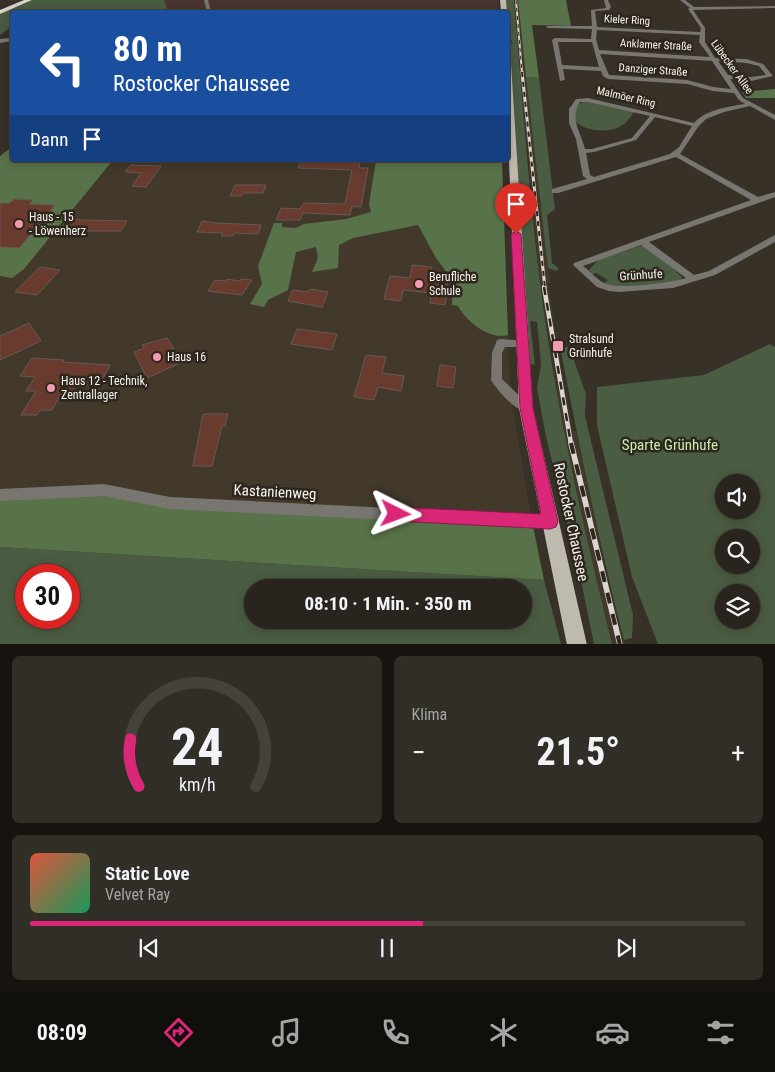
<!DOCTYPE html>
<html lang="de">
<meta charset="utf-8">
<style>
body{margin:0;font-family:"Roboto Condensed",sans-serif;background:#312d27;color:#f1f3f6;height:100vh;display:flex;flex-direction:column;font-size:19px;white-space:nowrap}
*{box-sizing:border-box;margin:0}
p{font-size:16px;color:#a5a5a4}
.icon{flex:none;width:28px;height:28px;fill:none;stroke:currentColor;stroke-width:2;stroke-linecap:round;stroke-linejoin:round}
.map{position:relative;height:644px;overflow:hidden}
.details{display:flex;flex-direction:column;gap:12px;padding:12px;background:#171410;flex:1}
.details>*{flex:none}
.guide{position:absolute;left:10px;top:10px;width:500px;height:152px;border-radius:5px;box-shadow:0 2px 12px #0003,0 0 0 1px #45423c;background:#1a4fa0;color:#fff;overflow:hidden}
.tools{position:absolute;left:715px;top:474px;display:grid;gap:10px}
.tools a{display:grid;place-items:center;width:45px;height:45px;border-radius:50%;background:#29251e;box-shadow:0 2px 12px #0003,0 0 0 1px #45423c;font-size:25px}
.speed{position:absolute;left:15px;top:564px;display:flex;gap:10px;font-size:25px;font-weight:700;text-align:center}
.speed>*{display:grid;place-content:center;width:65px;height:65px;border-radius:50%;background:#29251e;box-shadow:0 2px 12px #0003,0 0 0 1px #45423c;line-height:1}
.speed .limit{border:8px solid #d22;background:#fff;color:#111}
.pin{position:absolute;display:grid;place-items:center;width:42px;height:42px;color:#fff;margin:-51px -21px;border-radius:50% 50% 50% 0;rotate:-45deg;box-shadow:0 0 5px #0007}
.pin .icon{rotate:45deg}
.me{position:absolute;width:55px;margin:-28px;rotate:93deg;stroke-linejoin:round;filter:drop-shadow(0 0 4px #0008)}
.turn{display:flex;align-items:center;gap:18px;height:105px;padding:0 20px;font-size:22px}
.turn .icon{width:65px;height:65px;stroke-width:2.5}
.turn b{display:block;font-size:35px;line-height:42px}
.then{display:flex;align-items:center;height:48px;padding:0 20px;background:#0003;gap:10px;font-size:19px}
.big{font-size:38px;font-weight:700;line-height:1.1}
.details .widget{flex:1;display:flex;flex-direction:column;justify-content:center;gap:8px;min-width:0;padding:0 18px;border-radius:8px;background:#312d27}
.details .dial{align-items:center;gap:0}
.dial svg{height:130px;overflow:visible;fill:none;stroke:#45423c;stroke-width:7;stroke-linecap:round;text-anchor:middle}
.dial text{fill:#f1f3f6;stroke:none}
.song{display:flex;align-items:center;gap:15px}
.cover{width:60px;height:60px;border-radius:8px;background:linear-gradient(135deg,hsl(10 70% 55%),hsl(150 70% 35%))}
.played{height:5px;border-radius:2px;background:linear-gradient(90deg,#db2777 55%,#45423c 55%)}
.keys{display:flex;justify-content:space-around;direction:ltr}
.heat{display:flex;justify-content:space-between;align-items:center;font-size:28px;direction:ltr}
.details .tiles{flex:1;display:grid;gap:12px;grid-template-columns:1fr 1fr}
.widget:last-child{grid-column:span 2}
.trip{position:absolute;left:244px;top:579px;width:288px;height:50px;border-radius:25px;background:#29251e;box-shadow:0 2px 12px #0003,0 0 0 1px #45423c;font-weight:700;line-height:50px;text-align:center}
.dock{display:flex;height:80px;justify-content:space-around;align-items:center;background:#100f0c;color:#a5a5a4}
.dock .icon{width:35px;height:35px}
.dock .on{color:#db2777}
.dock b{font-size:22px;color:#f1f3f6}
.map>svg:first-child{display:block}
.commercial{fill:#483430}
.built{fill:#42392a}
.green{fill:#4a5c41;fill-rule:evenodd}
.forest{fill:#587349}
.building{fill:#693a2e;stroke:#665955}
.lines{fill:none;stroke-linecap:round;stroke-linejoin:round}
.minor{fill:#797671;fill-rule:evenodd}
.major{fill:#bfbab0;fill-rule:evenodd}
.highway{fill:#dbd4c9;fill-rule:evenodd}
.rail-far3-casing{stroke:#dad6cf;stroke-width:2}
.rail-far2-casing{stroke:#dad6cf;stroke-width:3}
.rail-far1-casing{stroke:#dad6cf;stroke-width:4.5}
.rail-casing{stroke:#dad6cf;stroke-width:5.5}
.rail-far3{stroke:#2d271e;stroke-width:1;stroke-dasharray:4;stroke-linecap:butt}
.rail-far2{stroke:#2d271e;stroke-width:2;stroke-dasharray:5;stroke-linecap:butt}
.rail-far1{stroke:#2d271e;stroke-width:2.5;stroke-dasharray:8;stroke-linecap:butt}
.rail{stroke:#2d271e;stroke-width:4;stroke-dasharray:11;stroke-linecap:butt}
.route{fill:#db2777;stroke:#8e194d}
.poi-dot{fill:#f29aaf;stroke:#2d271e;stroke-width:2}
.labels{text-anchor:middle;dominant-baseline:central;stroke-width:5;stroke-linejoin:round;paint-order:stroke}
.far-street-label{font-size:11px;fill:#f7f3ed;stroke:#2d271e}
.poi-label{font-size:12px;fill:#f7f3ed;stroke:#2d271e;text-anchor:start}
.street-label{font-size:12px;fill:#f7f3ed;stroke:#2d271e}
.near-park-label{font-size:15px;fill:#c3f0ad;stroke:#2d271e}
.near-street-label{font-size:15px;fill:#f7f3ed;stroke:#2d271e}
</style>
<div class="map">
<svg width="775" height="645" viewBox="0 0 775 645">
<rect width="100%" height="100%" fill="#373128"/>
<!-- commercial -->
<path class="commercial" d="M164,0H497L499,12H152L168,11Z"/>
<!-- built -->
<g class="built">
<path d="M514,0H518L548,268L550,283H548L556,340L573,431H576L605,568L625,644H612L588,548L564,434L539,274Z"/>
<path d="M12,147V160H502L510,390L532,521L0,495V156Z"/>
</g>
<!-- green -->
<g class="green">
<path d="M32,0H164L168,11L12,12V26L0,35V14Z"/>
<path d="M506,0H514C522,91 528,183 539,274C554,399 582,522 612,644H594L579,571L546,437L537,388L541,364L537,322L530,321L535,365L530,364L509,48L512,41L508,37Z"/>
<path d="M526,77L539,78L555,209L547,215L552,263L559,269L556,271L548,268Z"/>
<path d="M583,102H590L634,112C631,116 628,121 624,124C612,134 585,132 575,121V110L579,104Z"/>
<path d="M643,245L656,253L683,278C664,288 624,288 603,284L608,280L596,273L591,275L589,270L598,260Z"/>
<path d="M770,344L775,347V644H658L632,577L597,425V387L704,375ZM724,482H751V510H724ZM724,538H751V565H724ZM724,592H751V620H724Z"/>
<path d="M560,347H569L586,394L585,416L633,615L632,638L624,640C599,543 579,445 560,347Z"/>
<path d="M0,547L544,580L561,644H0ZM26,575H69V618H26ZM252,588H522V620H252Z"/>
</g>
<!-- forest -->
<g class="forest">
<path d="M518,0H566L571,26L532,25L539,78L526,77Z"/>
<path d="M775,89V98H746L742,92Z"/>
<path d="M12,147V160H113L24,269L12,278L0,276V156Z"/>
<path d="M376,160H502L508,335C489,340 467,322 458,306L452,305L453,281L436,258L418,225L353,238L339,245L338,268L312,272L318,258L316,247L296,252L288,290L268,300L264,307L250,304L262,284L258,266L274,223H282V227L296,228L304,224L346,219L371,212L369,204Z"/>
<path d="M104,490L170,503L532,521L544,580L0,547V495Z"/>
</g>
<!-- building -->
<g class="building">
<path d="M301,160L360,163L359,168H368L361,207L352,206L350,215L303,213L300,220H276L281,208L300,209L304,203L345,204L352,170L298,168Z"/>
<path d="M131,165L161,166L146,187L132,186L141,173L125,172Z"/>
<path d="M235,185H266L263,193H243L242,196H230Z"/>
<path d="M14,199L33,200L29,204L55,205L19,248L0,247V203H10Z"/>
<path d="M69,218L81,220L127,221L121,231H84L85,229L61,228Z"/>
<path d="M202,221L216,223L261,225L258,234L234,233L233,236H221L223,233L197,232Z"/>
<path d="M412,265L432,267L429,280L448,283L445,305L430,303L431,293L403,290L401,301L384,299L390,276L410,278Z"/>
<path d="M40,267L60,270L37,295L15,292Z"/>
<path d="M227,279L240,281L241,279L252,280L242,295L208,291L215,280L226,281Z"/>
<path d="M310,289L328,292L322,307L288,301L293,290L308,292Z"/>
<path d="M29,323L41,341L0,360V336Z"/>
<path d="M297,329L337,334L332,350L291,344Z"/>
<path d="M167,338L182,362L147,378L134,352L144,348L142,345Z"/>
<path d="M366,355L386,357L382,373L404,376L401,391L378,387L374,400L354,397Z"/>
<path d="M32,358L64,360L63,362L110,365L99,386L76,384L71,393L62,392L52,410H40L37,415H21L36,391H26L35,377L20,376Z"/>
<path d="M440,365L456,367L453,388L437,386Z"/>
<path d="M203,414H228L225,426H222L212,466H193Z"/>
</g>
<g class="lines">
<!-- minor -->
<g class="minor">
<path d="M204,0H208L211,12H207Z"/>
<path d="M604,0H608L611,7L609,10L595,11L597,27L700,32L701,28L688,9L690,8L680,0H685L694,7L775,6V8L693,10L705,28V42L715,58L746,59L763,64L773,76L751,81L730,79L743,98L775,115V120L750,106L724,112L706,119L698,127L680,154L758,197L775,192V197L649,242L694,275L709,271L775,235V242L715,275L673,288L619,292L609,291L597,287L573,265L574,263L751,200L676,157L558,193H552V189L587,179L583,176L576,139L569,123V109L576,99L588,98L694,123C707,109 727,107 745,104L739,100L734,93L713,91L687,84L608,79L603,76L601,71L563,69L565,80L560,81L552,40L555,38L591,39L592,29L548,28L546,27L548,26H592L591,10L606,8ZM597,30L700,35L699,42L710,57L599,50L596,39ZM558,42H592L599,67L562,65ZM600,54L712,61L731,89L713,87L687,80L609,75ZM718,61L746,63L759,66L766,75L751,77L728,75ZM580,102H588L650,116L632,138L592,149H585C581,132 569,119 580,102ZM655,117L692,126L679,147L670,154L594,177L590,175L586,153L594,152L636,140ZM641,245L686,278C670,283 618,290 604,283C597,280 590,271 583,266Z"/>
<path d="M12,38V41L0,43V39Z"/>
<path d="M501,339L526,341L527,344L526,347H505L502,353V379L532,408L530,411C518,415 497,390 491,380L492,353L497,340Z"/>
<path d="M104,484L170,497L550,516L555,518L557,522L555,526L550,528L170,509L104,496L0,501V489Z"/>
</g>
<!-- major -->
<g class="major">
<path d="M500,0H506L507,12H501Z"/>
<path d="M508,62L511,64L533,408L587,645H567L519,408L508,135Z"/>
</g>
<!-- highway -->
<path class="highway" d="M24,0H32L0,14V10Z"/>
<defs>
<path id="rail-far3" d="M516,0L522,73"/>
<path id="rail-far2" d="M522,72L545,288"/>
<path id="rail-far1" d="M544,287L571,444"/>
<path id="rail" d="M571,443L620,645"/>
</defs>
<!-- rail-far3 casing -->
<use href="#rail-far3" class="rail-far3-casing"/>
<!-- rail-far2 casing -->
<use href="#rail-far2" class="rail-far2-casing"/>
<!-- rail-far1 casing -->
<use href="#rail-far1" class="rail-far1-casing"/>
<!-- rail casing -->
<use href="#rail" class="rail-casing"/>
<!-- rail-far3 -->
<use href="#rail-far3" class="rail-far3"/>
<!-- rail-far2 -->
<use href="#rail-far2" class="rail-far2"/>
<!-- rail-far1 -->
<use href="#rail-far1" class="rail-far1"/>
<!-- rail -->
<use href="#rail" class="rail"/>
</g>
<!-- route -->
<path class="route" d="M516,231L521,234L533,408L558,522L556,527L550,529L396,521L390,519L388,514L390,509L396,507L541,514L520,408L511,234Z"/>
<!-- markers -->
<g class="poi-dot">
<circle cx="19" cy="224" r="5"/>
<circle cx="419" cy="284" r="5"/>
<rect x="552" y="340" width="12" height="12" rx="2.5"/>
<circle cx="157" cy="357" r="5"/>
<circle cx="51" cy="388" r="5"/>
</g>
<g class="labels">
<!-- far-street labels -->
<g class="far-street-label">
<text transform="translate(627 20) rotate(3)">Kieler Ring</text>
<text transform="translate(656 45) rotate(3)">Anklamer Straße</text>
<text transform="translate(732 67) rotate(54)">Lübecker Allee</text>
<text transform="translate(653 70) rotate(4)">Danziger Straße</text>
<text transform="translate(626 97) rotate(13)">Malmöer Ring</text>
</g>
<!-- poi labels -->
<g class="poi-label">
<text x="29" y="217">Haus - 15<tspan x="29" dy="14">- Löwenherz</tspan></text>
<text x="429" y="277">Berufliche<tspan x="429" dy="14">Schule</tspan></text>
<text x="569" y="339">Stralsund<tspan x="569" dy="14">Grünhufe</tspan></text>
<text x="167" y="357">Haus 16</text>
<text x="61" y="381">Haus 12 - Technik,<tspan x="61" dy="14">Zentrallager</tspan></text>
</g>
<!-- street labels -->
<g class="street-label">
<text transform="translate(641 275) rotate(-4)">Grünhufe</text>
</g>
<!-- near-park labels -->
<g class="near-park-label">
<text x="670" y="445">Sparte Grünhufe</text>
</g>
<!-- near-street labels -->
<g class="near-street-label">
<text transform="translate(275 492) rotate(3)">Kastanienweg</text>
<text transform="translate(571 522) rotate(78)">Rostocker Chaussee</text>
</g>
</g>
</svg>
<div class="tools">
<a><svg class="icon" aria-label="sound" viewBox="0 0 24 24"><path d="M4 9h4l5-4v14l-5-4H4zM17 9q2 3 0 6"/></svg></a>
<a><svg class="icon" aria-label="search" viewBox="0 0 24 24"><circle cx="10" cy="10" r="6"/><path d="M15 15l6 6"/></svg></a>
<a><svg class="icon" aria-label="layers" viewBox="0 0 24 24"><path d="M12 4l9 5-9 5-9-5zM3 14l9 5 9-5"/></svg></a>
</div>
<div class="speed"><div class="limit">30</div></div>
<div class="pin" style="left:516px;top:234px;background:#d93025"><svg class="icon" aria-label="arrive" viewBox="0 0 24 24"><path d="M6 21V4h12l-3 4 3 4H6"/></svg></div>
<svg class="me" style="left:396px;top:514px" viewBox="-20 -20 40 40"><path d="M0-17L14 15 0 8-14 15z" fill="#db2777" stroke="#fff" stroke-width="4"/></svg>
<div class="trip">08:10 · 1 Min. · 350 m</div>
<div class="guide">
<div class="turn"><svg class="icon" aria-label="left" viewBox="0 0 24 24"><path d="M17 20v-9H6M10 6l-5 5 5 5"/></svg><div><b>80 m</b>Rostocker Chaussee</div></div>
<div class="then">Dann<svg class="icon" aria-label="arrive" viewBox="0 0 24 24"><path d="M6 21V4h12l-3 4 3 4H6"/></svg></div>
</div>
</div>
<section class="details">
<div class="tiles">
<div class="widget dial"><svg viewBox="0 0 100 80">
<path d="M14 69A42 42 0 1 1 86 69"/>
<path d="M14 69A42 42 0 0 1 9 40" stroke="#db2777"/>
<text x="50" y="56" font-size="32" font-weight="700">24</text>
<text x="50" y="72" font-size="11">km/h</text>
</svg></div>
<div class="widget"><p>Klima</p>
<div class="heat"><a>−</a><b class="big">21.5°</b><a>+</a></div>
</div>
<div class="widget">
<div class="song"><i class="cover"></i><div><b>Static Love</b><p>Velvet Ray</p></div></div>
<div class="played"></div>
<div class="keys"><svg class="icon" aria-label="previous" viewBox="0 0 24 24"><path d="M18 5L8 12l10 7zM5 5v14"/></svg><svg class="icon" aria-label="pause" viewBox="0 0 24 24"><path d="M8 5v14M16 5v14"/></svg><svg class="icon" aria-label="next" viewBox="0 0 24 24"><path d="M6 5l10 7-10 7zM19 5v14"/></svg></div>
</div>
</div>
</section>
<nav class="dock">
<b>08:09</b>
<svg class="icon on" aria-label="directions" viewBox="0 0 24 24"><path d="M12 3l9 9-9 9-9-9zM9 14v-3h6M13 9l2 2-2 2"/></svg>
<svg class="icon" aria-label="music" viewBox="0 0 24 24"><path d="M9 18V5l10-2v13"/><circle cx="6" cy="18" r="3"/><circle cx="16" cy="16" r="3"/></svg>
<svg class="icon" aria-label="phone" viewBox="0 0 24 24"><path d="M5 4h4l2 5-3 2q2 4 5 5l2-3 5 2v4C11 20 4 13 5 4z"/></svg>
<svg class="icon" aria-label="climate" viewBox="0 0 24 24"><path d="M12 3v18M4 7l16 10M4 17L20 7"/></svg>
<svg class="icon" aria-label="car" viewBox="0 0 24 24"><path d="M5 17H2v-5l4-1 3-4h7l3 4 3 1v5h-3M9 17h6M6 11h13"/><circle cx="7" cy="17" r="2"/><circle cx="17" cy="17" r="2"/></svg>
<svg class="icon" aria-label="filters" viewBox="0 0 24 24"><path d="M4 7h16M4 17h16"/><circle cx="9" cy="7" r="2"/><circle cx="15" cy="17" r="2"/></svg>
</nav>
